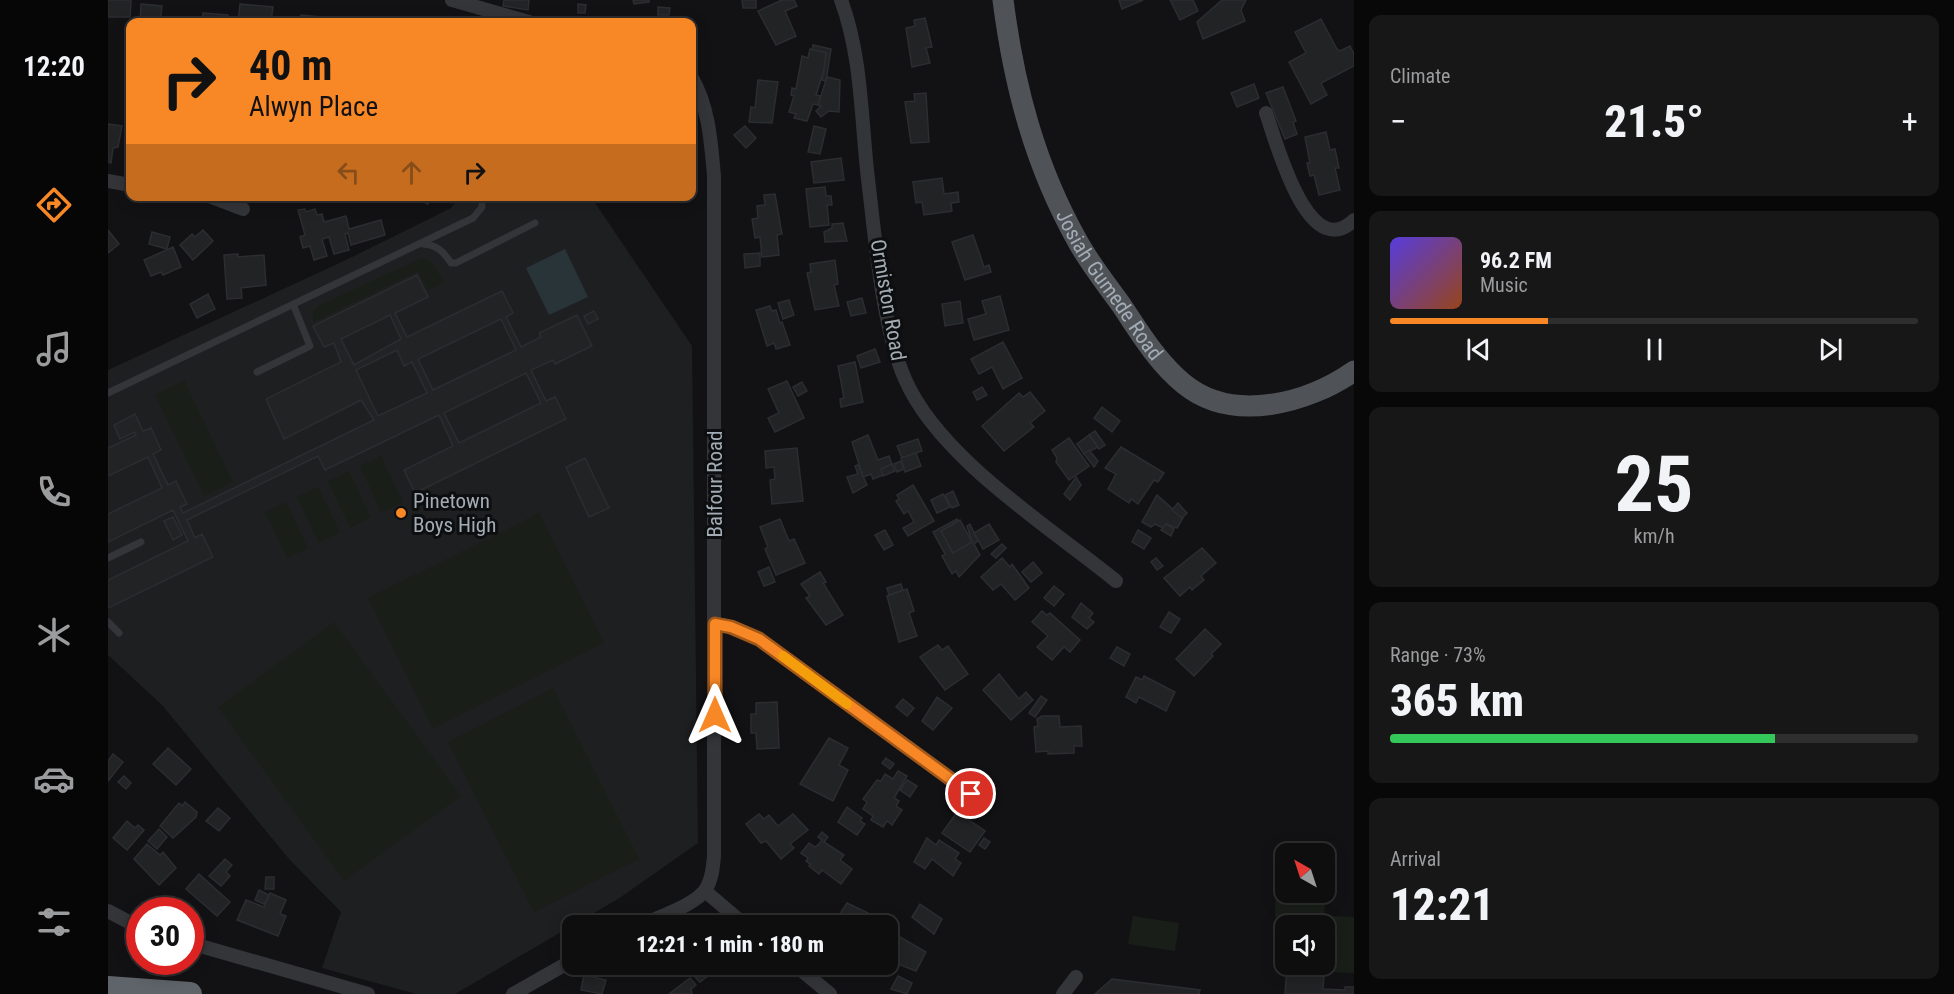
<!DOCTYPE html>
<meta charset="utf-8">
<style>
body{margin:0;font-family:"Roboto Condensed",sans-serif;background:#171718;color:#f1f3f6;height:100vh;display:flex;flex-direction:column;font-size:22px;white-space:nowrap}
*{box-sizing:border-box;margin:0}
p{font-size:20px;color:#9b9c9e}
.icon{flex:none;width:33px;height:33px;fill:none;stroke:currentColor;stroke-width:2;stroke-linecap:round;stroke-linejoin:round}
.map{position:relative;flex:1;overflow:hidden}
.details{display:flex;flex-direction:column;gap:15px;padding:15px;background:#080808;width:600px}
.details>*{flex:none}
.hud{position:absolute;left:18px;top:18px;width:570px;height:183px;border-radius:12px;box-shadow:0 3px 15px #0003,0 0 0 2px #2e2e2f;background:#f88726;color:#111;overflow:hidden}
.needle{width:39px;rotate:321deg}
.fabs{position:absolute;left:1167px;top:843px;display:grid;gap:12px}
.fabs a{display:grid;place-items:center;width:60px;height:60px;border-radius:12px;background:#0e0e0f;box-shadow:0 3px 15px #0003,0 0 0 2px #2e2e2f;font-size:30px}
.speed{position:absolute;left:18px;top:897px;display:flex;gap:12px;font-size:30px;font-weight:700;text-align:center}
.speed>*{display:grid;place-content:center;width:78px;height:78px;border-radius:50%;background:#0e0e0f;box-shadow:0 3px 15px #0003,0 0 0 2px #2e2e2f;line-height:1}
.speed .limit{border:9px solid #d22;background:#fff;color:#111}
.pin{position:absolute;display:grid;place-items:center;width:51px;height:51px;color:#fff;margin:-26px;border:3px solid #fff;border-radius:50%;box-shadow:0 2px 6px #0007}
.me{position:absolute;width:66px;margin:-33px;rotate:0deg;stroke-linejoin:round;filter:drop-shadow(0 0 4px #0008)}
.turn{display:flex;align-items:center;gap:21px;height:126px;padding:0 24px;font-size:27px}
.turn .icon{width:78px;height:78px;stroke-width:2.5}
.turn b{display:block;font-size:42px;line-height:51px}
.lanes{display:flex;align-items:center;height:57px;padding:0 24px;background:#0003;justify-content:center;gap:30px;direction:ltr}
.lanes .off{opacity:.35}
.big{font-size:45px;font-weight:800;line-height:1.1}
.details .card{flex:1;display:flex;flex-direction:column;justify-content:center;gap:9px;min-width:0;padding:0 21px;border-radius:12px;background:#171718}
.details .dial{align-items:center;gap:0}
.dial b{font-size:78px;line-height:1}
.song{display:flex;align-items:center;gap:18px}
.cover{width:72px;height:72px;border-radius:9px;background:linear-gradient(135deg,hsl(250 70% 55%),hsl(20 70% 35%))}
.played{height:6px;border-radius:3px;background:linear-gradient(90deg,#f88726 30%,#2e2e2f 30%)}
.keys{display:flex;justify-content:space-around;direction:ltr}
.heat{display:flex;justify-content:space-between;align-items:center;font-size:33px;direction:ltr}
.charge{height:9px;border-radius:4px;background:linear-gradient(90deg,#34c759 73%,#2e2e2f 0)}
.trip{position:absolute;left:454px;top:915px;width:336px;height:60px;border-radius:12px;background:#0e0e0f;box-shadow:0 3px 15px #0003,0 0 0 2px #2e2e2f;font-weight:800;line-height:60px;text-align:center}
main{display:flex;flex:1;min-height:0}
.tab-bar{display:flex;flex-direction:column;width:108px;justify-content:space-around;align-items:center;background:#060606;color:#9b9c9e}
.tab-bar .icon{width:42px;height:42px}
.tab-bar .selected{color:#f88726}
.tab-bar b{font-size:27px;color:#f1f3f6}
.map>svg:first-child{display:block}
.built{fill:#1e1f21}
.green{fill:#191f18}
.water{fill:#283438}
.building{fill:#222325;stroke:#2c2d30;stroke-width:1.5;fill-rule:evenodd}
.lines{fill:none;stroke-linecap:round;stroke-linejoin:round}
.service{stroke:#333539;stroke-width:7}
.minor{stroke:#333539;stroke-width:14}
.primary{stroke:#4f5358;stroke-width:21}
.motorway{stroke:#5f646a;stroke-width:24}
.route-casing{stroke:#a15819;stroke-width:15}
.route{stroke:#f88726;stroke-width:10}
.slow{stroke:#f59e0b;stroke-width:10}
.poi-dot{fill:#f88726;stroke:#0d0e0f;stroke-width:2}
.labels{text-anchor:middle;dominant-baseline:central;stroke-width:6;stroke-linejoin:round;paint-order:stroke}
.street-label{font-size:21px;fill:#a3acb5;stroke:#0d0e0f}
.poi-label{font-size:21px;fill:#a3acb5;stroke:#0d0e0f;text-anchor:start}
</style>
<main>
<nav class="tab-bar">
<b>12:20</b>
<svg class="icon selected" aria-label="directions" viewBox="0 0 24 24"><path d="M12 3l9 9-9 9-9-9zM9 14v-3h6M13 9l2 2-2 2"/></svg>
<svg class="icon" aria-label="music" viewBox="0 0 24 24"><path d="M9 18V5l10-2v13"/><circle cx="6" cy="18" r="3"/><circle cx="16" cy="16" r="3"/></svg>
<svg class="icon" aria-label="phone" viewBox="0 0 24 24"><path d="M5 4h4l2 5-3 2q2 4 5 5l2-3 5 2v4C11 20 4 13 5 4z"/></svg>
<svg class="icon" aria-label="climate" viewBox="0 0 24 24"><path d="M12 3v18M4 7l16 10M4 17L20 7"/></svg>
<svg class="icon" aria-label="car" viewBox="0 0 24 24"><path d="M5 17H2v-5l4-1 3-4h7l3 4 3 1v5h-3M9 17h6M6 11h13"/><circle cx="7" cy="17" r="2"/><circle cx="17" cy="17" r="2"/></svg>
<svg class="icon" aria-label="filters" viewBox="0 0 24 24"><path d="M4 7h16M4 17h16"/><circle cx="9" cy="7" r="2"/><circle cx="15" cy="17" r="2"/></svg>
</nav>
<div class="map">
<svg width="1246" height="994" viewBox="0 0 1246 994">
<rect width="100%" height="100%" fill="#121214"/>
<!-- built -->
<path class="built" d="M351,197H483L584,346L590,843L510,899L347,994H308L214,968L233,912L181,859L54,705L0,655V370L238,260L343,208Z"/>
<!-- green -->
<g class="green">
<path d="M314,258L325,263L336,283L320,291L310,271L206,322L205,312L210,306Z"/>
<path d="M76,380L125,482L96,496L47,395Z"/>
<path d="M273,456L295,502L273,512L252,466Z"/>
<path d="M241,471L263,517L242,528L220,481Z"/>
<path d="M210,487L232,532L211,543L189,497Z"/>
<path d="M178,502L200,548L179,558L157,512Z"/>
<path d="M431,513L496,643L325,729L260,598Z"/>
<path d="M226,622L353,796L236,881L110,707Z"/>
<path d="M445,688L531,859L426,912L340,742Z"/>
<path d="M1168,887H1177L1178,892H1216L1218,889L1216,919L1167,917Z"/>
<path d="M1025,916L1071,923L1067,951L1020,944Z"/>
<path d="M1221,916L1246,917V973L1218,972Z"/>
</g>
<!-- water -->
<path class="water" d="M457,249L480,297L441,315L418,268Z"/>
<!-- building -->
<g class="building">
<path d="M0,0H23L22,17H0Z"/>
<path d="M396,0H421L420,10L395,6Z"/>
<path d="M525,0H541V2L526,4Z"/>
<path d="M634,0H648V8H635Z"/>
<path d="M674,0H686L689,6L677,11L688,36L668,45L650,11Z"/>
<path d="M1011,0H1035L1014,9Z"/>
<path d="M1062,0H1085L1090,11L1072,20Z"/>
<path d="M1114,0H1138L1133,10L1137,21L1095,39L1089,22Z"/>
<path d="M33,4L54,6L52,22H32Z"/>
<path d="M132,4L165,7L163,22H130Z"/>
<path d="M470,4L478,5L477,13H470Z"/>
<path d="M550,7L562,8L561,15H550Z"/>
<path d="M95,13L120,15L119,22H73H94Z"/>
<path d="M193,15L213,17V22H192Z"/>
<path d="M817,18L824,47L818,48L822,63L804,67L798,28L807,26L806,20Z"/>
<path d="M1213,19L1229,49L1232,51L1242,46L1246,54V66L1213,83L1219,95L1203,104L1181,62L1198,53L1187,32Z"/>
<path d="M705,45L723,49L718,81L714,80L718,53L704,50Z"/>
<path d="M702,49L718,53L716,70L708,95L713,96L710,105L705,104L699,121L686,118L688,114L681,112L686,96L683,95L684,88L688,89L694,56L700,58Z"/>
<path d="M719,77L732,80L731,112L721,111L713,117L708,111L713,106L710,105Z"/>
<path d="M650,80L670,82L664,123L641,122L643,107L647,108Z"/>
<path d="M1146,84L1151,98L1129,107L1123,93Z"/>
<path d="M1175,87L1188,121L1185,122L1189,134L1177,139L1158,93Z"/>
<path d="M818,93L821,142L803,143L797,102L807,101L806,94Z"/>
<path d="M0,124L14,126L10,147L5,148L3,163L0,162Z"/>
<path d="M637,126L648,138L638,148L626,135Z"/>
<path d="M706,126L718,129L712,154L700,152Z"/>
<path d="M1218,132L1222,150L1227,149L1231,168H1227L1232,190L1211,195L1206,175L1202,176L1199,163H1202L1197,137Z"/>
<path d="M733,158L736,180L706,183L703,162Z"/>
<path d="M834,178L836,194L850,192L851,202L843,203L844,211L816,215L814,202L808,203L805,182Z"/>
<path d="M717,187L718,196H723L724,205H719L721,225L702,227L698,189Z"/>
<path d="M667,194L674,234L669,235L671,255L654,257L652,237L647,238L644,219L650,218L649,206L657,205L656,195Z"/>
<path d="M302,196H323L320,204Z"/>
<path d="M197,209L198,212L207,209L209,215L214,214L216,222L238,216L241,229L273,220L277,235L243,245L240,233L237,234L241,250L226,254L221,237L214,239L219,256L206,260L202,246L195,248L192,237L197,235L190,210Z"/>
<path d="M735,223L739,241L717,242L716,232L724,228V224Z"/>
<path d="M0,230L11,244L0,253Z"/>
<path d="M95,230L105,241L85,260L72,245L84,234L87,237Z"/>
<path d="M44,232L62,237L59,249L41,244Z"/>
<path d="M865,235L876,267L881,265L883,272L857,280L844,242Z"/>
<path d="M65,247L73,267L55,275L53,272L43,276L36,260Z"/>
<path d="M652,253V266L637,268L636,254Z"/>
<path d="M130,254V257L156,255L158,285L133,288L134,298L119,299L116,255Z"/>
<path d="M727,260L730,284L726,285L731,306L707,310L699,273L703,272L702,264Z"/>
<path d="M309,275L320,297L287,313L299,337L394,291L405,313L398,317L413,347L433,337L431,333L469,315L484,346L447,364L445,360L423,370L438,401L447,397L458,419L307,493L296,470L345,446L331,415L217,470L210,456L79,520L87,538L94,534L105,557L0,608V580L80,541L65,510L0,542V514L54,488L40,457L0,476V448L28,435L27,432L12,439L6,425L27,414L35,431L43,428L53,450L45,454L60,485L68,481L79,504L72,507L75,513L266,420L253,400L176,439L158,399L233,362L226,343L216,347L205,326ZM282,315L293,339L246,365L233,339ZM393,319L408,350L325,390L310,359ZM289,350L296,366L304,362L319,393L270,416L248,370ZM418,373L433,403L351,443L336,413Z"/>
<path d="M100,294L107,309L89,318L82,304Z"/>
<path d="M892,296L901,330L866,340L860,319L878,314L874,301Z"/>
<path d="M754,298L758,313L743,316L739,302Z"/>
<path d="M681,300L686,315L675,319L670,303Z"/>
<path d="M852,301L855,323L837,326L834,304Z"/>
<path d="M662,306L664,311L668,310L672,323L674,322L682,345L668,349L666,343L659,346L648,310Z"/>
<path d="M486,311L490,319L480,324L476,316Z"/>
<path d="M895,342L914,378L895,389L884,367L871,374L863,359Z"/>
<path d="M767,349L772,362L753,368L749,356Z"/>
<path d="M747,362L755,402L733,407L732,399L736,398L730,366Z"/>
<path d="M679,381L696,418L667,432L660,418L671,413L660,389Z"/>
<path d="M694,382L699,391L690,396L685,387Z"/>
<path d="M874,387L879,395L869,400L865,392Z"/>
<path d="M922,392L937,411L922,423L926,427L896,451L874,426L911,393L915,397Z"/>
<path d="M994,407L1012,421L1004,432L986,418Z"/>
<path d="M987,431L997,445L991,449L981,435Z"/>
<path d="M760,435L770,460L781,456L784,464L773,469L775,475L765,479L763,474L755,477L744,442Z"/>
<path d="M981,435L990,447L976,454L969,444Z"/>
<path d="M961,438L981,466L961,480L948,462L949,458L944,450Z"/>
<path d="M810,439L814,451L794,458L789,446Z"/>
<path d="M1013,447L1056,473L1050,482L1046,480L1030,504L1023,499L1021,503L1000,489L1008,474L997,468Z"/>
<path d="M689,448L695,501L664,504L662,480L667,479L666,467L658,468L657,451Z"/>
<path d="M981,450L990,461L986,467L976,454Z"/>
<path d="M808,453L813,466L797,472L793,458Z"/>
<path d="M477,458L501,508L481,517L458,467Z"/>
<path d="M793,461L796,469L789,472L786,464Z"/>
<path d="M784,464L787,471L775,476L773,469Z"/>
<path d="M750,465L759,485L745,493L739,477L750,474L747,466Z"/>
<path d="M968,477L973,485L962,500L956,494Z"/>
<path d="M805,485L826,521L800,536L795,528L806,522L800,511L796,514L788,501L791,499L789,495Z"/>
<path d="M845,491L851,505L844,508L837,495Z"/>
<path d="M835,494L842,507L829,513L823,500Z"/>
<path d="M1049,495L1075,518L1069,528L1058,524L1055,528L1047,524L1043,527L1034,522Z"/>
<path d="M1070,503L1079,513L1074,518L1064,510Z"/>
<path d="M65,517L74,535L65,540L56,521Z"/>
<path d="M672,519L681,541L686,539L697,563L668,575L657,549L660,547L652,527Z"/>
<path d="M849,519L850,521L833,531L845,553L864,542L859,526L862,524L870,541L866,544L872,555L851,577L848,571L844,574L834,556L837,554L825,532Z"/>
<path d="M852,520L864,542L845,553L833,531Z"/>
<path d="M881,524L891,540L875,549L866,533Z"/>
<path d="M1058,524L1066,529L1063,536L1053,530Z"/>
<path d="M777,530L785,545L776,550L767,535Z"/>
<path d="M1030,530L1043,538L1036,549L1024,542Z"/>
<path d="M894,544L898,548L888,558L883,554Z"/>
<path d="M1094,548L1108,563L1093,576L1096,580L1084,590L1082,587L1072,596L1056,578Z"/>
<path d="M894,558L902,567L904,564L921,588L907,600L893,584L885,590L873,577Z"/>
<path d="M1048,558L1055,566L1049,570L1043,562Z"/>
<path d="M925,562L934,573L923,582L914,572Z"/>
<path d="M661,567L667,582L656,586L650,572Z"/>
<path d="M712,572L718,582L715,583L735,615L718,625L698,598L702,596L693,584Z"/>
<path d="M793,584L795,590L781,595L779,588Z"/>
<path d="M946,586L956,594L946,606L936,598Z"/>
<path d="M799,589L806,611L801,613L809,636L791,642L779,596Z"/>
<path d="M973,603L985,613L981,618L986,622L979,629L964,617Z"/>
<path d="M934,611L939,615L942,613L972,640L962,652L956,647L944,660L929,647L940,636L924,622Z"/>
<path d="M1061,612L1072,619L1063,633L1052,627Z"/>
<path d="M1097,629L1113,644L1103,654L1105,656L1086,676L1068,659Z"/>
<path d="M830,645L834,650L840,646L860,674L837,690L812,657Z"/>
<path d="M1009,647L1022,654L1016,666L1002,658Z"/>
<path d="M891,674L911,699L918,692L925,700L903,720L875,690Z"/>
<path d="M1036,676L1067,692L1058,711L1031,697L1028,703L1018,697L1028,677L1034,680Z"/>
<path d="M933,696L939,700L927,717L921,713Z"/>
<path d="M829,697L844,708L825,730L814,721Z"/>
<path d="M795,699L806,708L799,716L788,707Z"/>
<path d="M669,702L671,748L649,749L648,733H643V714H648V703Z"/>
<path d="M934,716H951L952,727L973,726L974,746H966V753L940,754V751L928,752L926,727L930,726L929,719Z"/>
<path d="M721,738L740,748L731,765L740,770L725,801L692,784Z"/>
<path d="M60,748L83,769L68,785L45,764Z"/>
<path d="M5,754L15,762L0,781V761Z"/>
<path d="M778,758L786,764L782,769L774,763Z"/>
<path d="M790,771L799,776L786,798L791,801L788,806L794,810L784,825L779,821L775,827L763,820L765,816L755,809L759,802L755,799L769,780L773,781L777,774L785,779Z"/>
<path d="M16,776L23,783L18,789L10,782Z"/>
<path d="M799,780L809,786L802,797L792,790Z"/>
<path d="M77,802L89,812L88,817L65,838L52,826L71,803L74,806Z"/>
<path d="M739,807L754,818L752,821L757,824L749,835L730,822Z"/>
<path d="M110,808L122,818L111,831L98,821Z"/>
<path d="M849,812L877,831L862,852L834,833Z"/>
<path d="M651,814L656,819L661,815L670,826L685,814L700,830L682,844L686,848L673,859L658,841L653,843L638,824Z"/>
<path d="M19,821L27,828L30,825L36,830L19,850L5,838Z"/>
<path d="M51,829L59,837L49,849L40,841Z"/>
<path d="M714,832L720,837L716,842L736,855L732,860L744,869L733,884L714,870L711,874L701,866L702,864L698,861L700,858L693,853L701,843L707,847L711,844L714,840L710,837Z"/>
<path d="M819,838L828,845L831,840L851,853L847,859L853,863L845,876L824,859L817,869L806,862Z"/>
<path d="M876,838L882,842L877,849L871,845Z"/>
<path d="M39,844L52,855L55,852L68,868L51,885L26,859Z"/>
<path d="M117,859L124,865L118,872L122,876L113,886L101,876Z"/>
<path d="M91,874L122,902L109,916L78,889Z"/>
<path d="M158,877H166V889H157Z"/>
<path d="M151,890L161,895L156,904L147,900Z"/>
<path d="M162,893L178,900L172,914L178,916L170,936L129,920L138,900L156,907Z"/>
<path d="M739,903L760,913V916L774,926H738L740,923L730,917Z"/>
<path d="M812,904L834,919L826,934L804,917Z"/>
<path d="M1167,927L1177,928L1176,940L1166,939Z"/>
<path d="M1216,930H1220L1215,989L1237,990V987H1246V994H1177L1179,964H1216Z"/>
<path d="M785,933L818,952L808,971L782,961L784,958L780,956V942Z"/>
<path d="M526,964H569L529,976Z"/>
<path d="M591,964H613L614,965L592,982L584,974L592,966Z"/>
<path d="M476,975L498,980L494,994L473,990Z"/>
<path d="M790,976L804,983L799,994L783,989Z"/>
<path d="M582,978L588,985L583,989L584,994H561Z"/>
<path d="M1004,979L1092,990L1091,994H987Z"/>
</g>
<g class="lines">
<!-- service -->
<g class="service">
<path d="M315,244C329,245 335,251 343,263H348L427,223"/>
<path d="M149,372L202,346L185,304"/>
<path d="M0,393L365,218L374,207V196"/>
<path d="M0,558L33,542"/>
<path d="M0,622L11,633"/>
</g>
<!-- minor -->
<g class="minor">
<path d="M344,0L421,22"/>
<path d="M733,0C754,56 753,120 760,179C767,236 774,327 797,379C831,458 942,527 1008,581"/>
<path d="M1158,113C1168,141 1200,265 1246,220"/>
<path d="M0,181L22,185"/>
<path d="M101,196L135,209"/>
<path d="M607,624L623,627L651,639L863,793"/>
<path d="M597,891L638,926"/>
<path d="M0,911L32,928"/>
<path d="M532,926C549,917 588,905 598,889C604,879 605,867 606,856V176C603,143 601,107 584,78"/>
<path d="M82,943L260,994"/>
<path d="M686,964L722,994"/>
<path d="M405,994L465,960"/>
<path d="M955,994L968,977"/>
</g>
<!-- primary -->
<path class="primary" id="s1" d="M895,0C906,86 927,166 970,242C982,264 999,285 1014,306C1032,333 1050,363 1076,384C1125,424 1200,403 1246,371"/>
<!-- motorway -->
<path class="motorway" d="M0,988L82,994"/>
</g>
<g class="lines">
<defs>
<path id="route" d="M607,715V624L623,627L651,639L863,794"/>
</defs>
<!-- route casing -->
<use href="#route" class="route-casing"/>
<!-- route -->
<use href="#route" class="route"/>
<!-- slow -->
<path class="slow" d="M675,656L739,704"/>
</g>
<!-- markers -->
<circle class="poi-dot" cx="293" cy="513" r="6"/>
<g class="labels">
<!-- street labels -->
<g class="street-label">
<text stroke="none"><textPath href="#s1" startOffset="308">Josiah Gumede Road</textPath></text>
<text transform="translate(780 300) rotate(80)">Ormiston Road</text>
<text transform="translate(607 484) rotate(-90)">Balfour Road</text>
</g>
<!-- poi labels -->
<g class="poi-label">
<text x="305" y="501">Pinetown<tspan x="305" dy="24">Boys High</tspan></text>
</g>
</g>
</svg>
<div class="fabs">
<a><svg class="needle" viewBox="-14 -14 28 28"><path d="M0-13l5 13h-10z" fill="#e53935"/><path d="M0 13l5-13h-10z" fill="#9b9c9e"/></svg></a>
<a><svg class="icon" aria-label="sound" viewBox="0 0 24 24"><path d="M4 9h4l5-4v14l-5-4H4zM17 9q2 3 0 6"/></svg></a>
</div>
<div class="speed"><div class="limit">30</div></div>
<div class="pin" style="left:863px;top:794px;background:#d93025"><svg class="icon" aria-label="arrive" viewBox="0 0 24 24"><path d="M6 21V4h12l-3 4 3 4H6"/></svg></div>
<svg class="me" style="left:607px;top:715px" viewBox="-20 -20 40 40"><path d="M0-17L14 15 0 8-14 15z" fill="#f88726" stroke="#fff" stroke-width="4"/></svg>
<div class="trip">12:21 · 1 min · 180 m</div>
<div class="hud">
<div class="turn"><svg class="icon" aria-label="right" viewBox="0 0 24 24"><path d="M7 20v-9h11M14 6l5 5-5 5"/></svg><div><b>40 m</b>Alwyn Place</div></div>
<div class="lanes"><svg class="icon off" aria-label="left" viewBox="0 0 24 24"><path d="M17 20v-9H6M10 6l-5 5 5 5"/></svg><svg class="icon off" aria-label="ahead" viewBox="0 0 24 24"><path d="M12 20V5M6 11l6-6 6 6"/></svg><svg class="icon" aria-label="right" viewBox="0 0 24 24"><path d="M7 20v-9h11M14 6l5 5-5 5"/></svg></div>
</div>
</div>
<section class="details">
<div class="card"><p>Climate</p>
<div class="heat"><a>−</a><b class="big">21.5°</b><a>+</a></div>
</div>
<div class="card">
<div class="song"><i class="cover"></i><div><b>96.2 FM</b><p>Music</p></div></div>
<div class="played"></div>
<div class="keys"><svg class="icon" aria-label="previous" viewBox="0 0 24 24"><path d="M18 5L8 12l10 7zM5 5v14"/></svg><svg class="icon" aria-label="pause" viewBox="0 0 24 24"><path d="M8 5v14M16 5v14"/></svg><svg class="icon" aria-label="next" viewBox="0 0 24 24"><path d="M6 5l10 7-10 7zM19 5v14"/></svg></div>
</div>
<div class="card dial"><b>25</b><p>km/h</p></div>
<div class="card"><p>Range · 73%</p><b class="big">365 km</b><div class="charge"></div></div>
<div class="card"><p>Arrival</p><b class="big">12:21</b></div>
</section>
</main>
